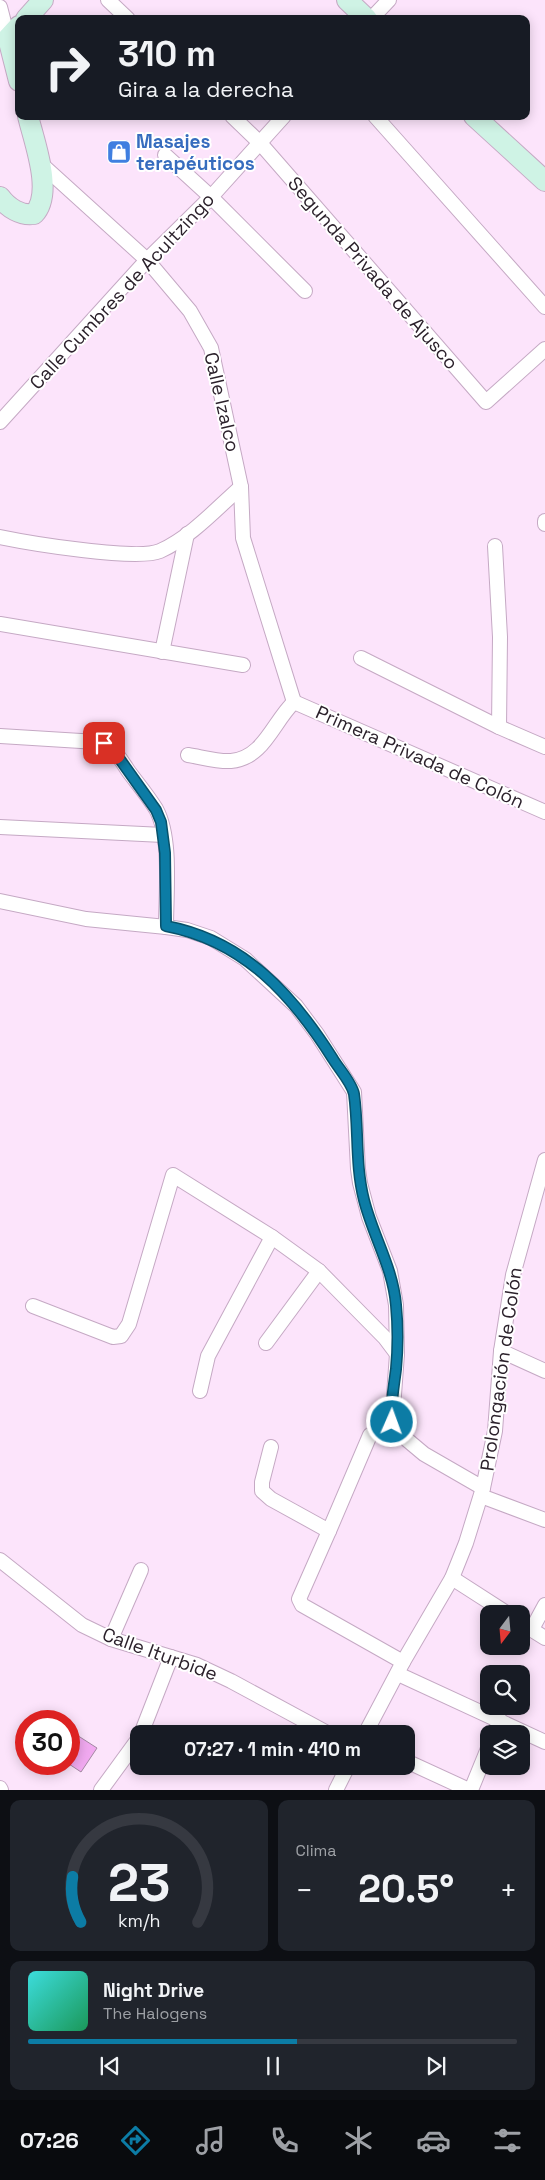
<!DOCTYPE html>
<html lang="es">
<meta charset="utf-8">
<style>
body{margin:0;font-family:"Space Grotesk",sans-serif;background:#20242c;color:#f1f3f6;height:100vh;display:flex;flex-direction:column;font-size:19px;white-space:nowrap}
*{box-sizing:border-box;margin:0}
p{font-size:16px;color:#9ea1a6}
.icon{flex:none;width:28px;height:28px;fill:none;stroke:currentColor;stroke-width:2;stroke-linecap:round;stroke-linejoin:round}
.map{position:relative;height:1790px;overflow:hidden}
.side{display:flex;flex-direction:column;gap:10px;padding:10px;background:#0d0f14;flex:1}
.side>*{flex:none}
.banner{position:absolute;left:15px;top:15px;width:515px;height:105px;border-radius:10px;box-shadow:0 2px 12px #0003;background:#171b24;color:#f1f3f6;overflow:hidden}
.needle{width:32px;rotate:196deg}
.fabs{position:absolute;left:480px;top:1605px;display:grid;gap:10px}
.fabs a{display:grid;place-items:center;width:50px;height:50px;border-radius:10px;background:#171b24;box-shadow:0 2px 12px #0003;font-size:25px}
.speed{position:absolute;left:15px;top:1710px;display:flex;gap:10px;font-size:25px;font-weight:700;text-align:center}
.speed>*{display:grid;place-content:center;width:65px;height:65px;border-radius:50%;background:#171b24;box-shadow:0 2px 12px #0003;line-height:1}
.speed .limit{border:8px solid #d22;background:#fff;color:#111}
.pin{position:absolute;display:grid;place-items:center;width:42px;height:42px;color:#fff;margin:-21px;border-radius:10px;box-shadow:0 2px 8px #0006}
.me{position:absolute;width:55px;margin:-28px;rotate:2deg;stroke-linejoin:round;filter:drop-shadow(0 0 4px #0008)}
.turn{display:flex;align-items:center;gap:18px;height:105px;padding:0 20px;font-size:22px}
.turn .icon{width:65px;height:65px;stroke-width:2.5}
.turn b{display:block;font-size:35px;line-height:42px}
.big{font-size:38px;font-weight:600;line-height:1.1}
.side .tile{flex:1;display:flex;flex-direction:column;justify-content:center;gap:8px;min-width:0;padding:0 18px;border-radius:10px;background:#20242c}
.side .dial{align-items:center;gap:0}
.dial svg{height:130px;overflow:visible;fill:none;stroke:#363941;stroke-width:7;stroke-linecap:round;text-anchor:middle}
.dial text{fill:#f1f3f6;stroke:none}
.song{display:flex;align-items:center;gap:15px}
.cover{width:60px;height:60px;border-radius:8px;background:linear-gradient(135deg,hsl(180 70% 55%),hsl(150 70% 35%))}
.played{height:5px;border-radius:2px;background:linear-gradient(90deg,#0c7ca5 55%,#363941 55%)}
.keys{display:flex;justify-content:space-around;direction:ltr}
.heat{display:flex;justify-content:space-between;align-items:center;font-size:28px;direction:ltr}
.side .tiles{flex:1;display:grid;gap:10px;grid-template-columns:1fr 1fr}
.tile:last-child{grid-column:span 2}
.trip{position:absolute;left:130px;top:1725px;width:285px;height:50px;border-radius:10px;background:#171b24;box-shadow:0 2px 12px #0003;font-weight:600;line-height:50px;text-align:center}
.tabs{display:flex;height:80px;justify-content:space-around;align-items:center;background:#090b0e;color:#9ea1a6}
.tabs .icon{width:35px;height:35px}
.tabs .on{color:#0c7ca5}
.tabs b{font-size:22px;color:#f1f3f6}
.map>svg:first-child{display:block}
.building{fill:#f1a9f0;stroke:#a388a2}
.lines{fill:none;stroke-linecap:round;stroke-linejoin:round}
.minor-casing{stroke:#c5a9c4;stroke-width:16}
.secondary-casing{stroke:#c5a9c4;stroke-width:22}
.minor{stroke:#fff;stroke-width:14}
.secondary{stroke:#cff3e5;stroke-width:20}
.route-casing{stroke:#08516b;stroke-width:12}
.route{stroke:#0c7ca5;stroke-width:9}
.labels{text-anchor:middle;dominant-baseline:central;stroke-width:4;stroke-linejoin:round;paint-order:stroke}
.shop-label{font-size:19px;font-weight:bold;fill:#366cbe;stroke:#fff;text-anchor:start}
.street-label{font-size:19px;fill:#2b212b;stroke:#fff}
</style>
<div class="map">
<svg width="545" height="1790" viewBox="0 0 545 1790">
<rect width="100%" height="100%" fill="#fce4fb"/>
<!-- building -->
<path class="building" d="M69,1730L97,1748L81,1772L69,1764Z"/>
<g class="lines">
<defs>
<g id="minor">
<path d="M108,0L128,19"/>
<path d="M0,7L8,38"/>
<path d="M371,19L389,0"/>
<path d="M232,116L260,143L486,402L545,349"/>
<path d="M375,116L545,307"/>
<path d="M165,155L211,197L305,291"/>
<path d="M40,163L147,260L190,311L211,348L241,487L243,538L294,702"/>
<path d="M0,422L147,260L211,197L284,116"/>
<path d="M545,521V524"/>
<path d="M0,537C29,543 137,561 160,551C191,537 216,509 241,487"/>
<path d="M495,546L500,637L499,727"/>
<path d="M0,624L243,665"/>
<path d="M162,652L187,534"/>
<path d="M361,658L499,727L545,747"/>
<path d="M294,702L545,812"/>
<path d="M0,736L97,742C114,745 120,759 129,772C138,784 148,796 156,809C172,838 166,893 166,927"/>
<path d="M188,755C201,757 218,762 231,761C264,758 273,722 294,702"/>
<path d="M0,827L163,835"/>
<path d="M0,901L86,919L166,927L187,930L211,938L245,959L296,1006L317,1034L354,1092L358,1169L360,1183L369,1217L390,1271L396,1305L397,1354L392,1422L399,1433L424,1454L483,1488"/>
<path d="M33,1306L113,1337L121,1336L129,1324L173,1175L272,1237L319,1271L385,1338L397,1354"/>
<path d="M266,1343L319,1271"/>
<path d="M501,1351L545,1371"/>
<path d="M200,1391L208,1356L272,1237"/>
<path d="M271,1447L262,1482V1491L271,1499L329,1531L370,1435"/>
<path d="M481,1496L545,1520"/>
<path d="M329,1531L299,1599L302,1605L403,1662"/>
<path d="M0,1560L82,1625L111,1639L197,1665L231,1681L329,1734"/>
<path d="M452,1578L508,1614"/>
<path d="M521,1623L545,1638"/>
<path d="M532,1629L545,1605"/>
<path d="M111,1639L141,1570"/>
<path d="M398,1674L545,1742"/>
<path d="M141,1734L171,1657"/>
<path d="M365,1734L403,1662L452,1578L466,1543L483,1488L495,1431L501,1351L513,1275L545,1160"/>
<path d="M494,1734L500,1720"/>
<path d="M406,1761L469,1790"/>
<path d="M0,1788L1,1790"/>
<path d="M101,1790L139,1738"/>
<path d="M336,1790L348,1766"/>
<path d="M471,1790L489,1746"/>
</g>
<g id="secondary">
<path d="M347,0L367,19"/>
<path d="M26,19L43,0"/>
<path d="M19,26L8,38L19,81"/>
<path d="M474,116L545,181"/>
<path d="M0,197C8,208 21,216 34,214C54,193 34,142 28,116"/>
</g>
</defs>
<!-- minor casing -->
<use href="#minor" class="minor-casing"/>
<!-- secondary casing -->
<use href="#secondary" class="secondary-casing"/>
<!-- minor -->
<use href="#minor" class="minor"/>
<!-- secondary -->
<use href="#secondary" class="secondary"/>
</g>
<g class="lines">
<defs>
<path id="route" d="M104,743L114,751L156,810L161,822L165,853L166,926C244,941 292,994 333,1059C339,1069 352,1083 354,1094C359,1130 355,1165 364,1200C373,1236 393,1268 396,1305C398,1326 398,1348 396,1369C394,1386 390,1405 392,1422"/>
</defs>
<!-- route casing -->
<use href="#route" class="route-casing"/>
<!-- route -->
<use href="#route" class="route"/>
</g>
<!-- icons -->
<defs>
<symbol id="shop-square" viewBox="-11 -11 22 22"><rect x="-9" y="-9" width="18" height="18" rx="4" fill="#3f7fe0" stroke="#fff"/><path d="M-5-2.5h2.3a2.7 3.5 0 0 1 5.4 0H5L5.5 6h-11ZM-1.5-2.5h3a1.5 2.3 0 0 0-3 0Z" fill="#fff"/></symbol>
</defs>
<g fill-rule="evenodd">
<use href="#shop-square" x="105" y="138" width="28" height="28"/>
</g>
<g class="labels">
<!-- shop labels -->
<g class="shop-label">
<text x="136" y="141">Masajes<tspan x="136" dy="22">terapéuticos</tspan></text>
</g>
<!-- street labels -->
<g class="street-label">
<text transform="translate(373 273) rotate(49)">Segunda Privada de Ajusco</text>
<text transform="translate(122 291) rotate(-47)">Calle Cumbres de Acultzingo</text>
<text transform="translate(222 402) rotate(77)">Calle Izalco</text>
<text transform="translate(420 757) rotate(24)">Primera Privada de Colón</text>
<text transform="translate(501 1369) rotate(-82)">Prolongación de Colón</text>
<text transform="translate(160 1654) rotate(20)">Calle Iturbide</text>
</g>
</g>
</svg>
<div class="fabs">
<a><svg class="needle" viewBox="-14 -14 28 28"><path d="M0-13l5 13h-10z" fill="#e53935"/><path d="M0 13l5-13h-10z" fill="#9ea1a6"/></svg></a>
<a><svg class="icon" aria-label="search" viewBox="0 0 24 24"><circle cx="10" cy="10" r="6"/><path d="M15 15l6 6"/></svg></a>
<a><svg class="icon" aria-label="layers" viewBox="0 0 24 24"><path d="M12 4l9 5-9 5-9-5zM3 14l9 5 9-5"/></svg></a>
</div>
<div class="speed"><div class="limit">30</div></div>
<div class="pin" style="left:104px;top:743px;background:#d93025"><svg class="icon" aria-label="arrive" viewBox="0 0 24 24"><path d="M6 21V4h12l-3 4 3 4H6"/></svg></div>
<svg class="me" style="left:392px;top:1422px" viewBox="-20 -20 40 40"><circle r="17" fill="#0c7ca5" stroke="#fff" stroke-width="3"/><path d="M0-11L8 9 0 5-8 9z" fill="#fff"/></svg>
<div class="trip">07:27 · 1 min · 410 m</div>
<div class="banner">
<div class="turn"><svg class="icon" aria-label="right" viewBox="0 0 24 24"><path d="M7 20v-9h11M14 6l5 5-5 5"/></svg><div><b>310 m</b>Gira a la derecha</div></div>
</div>
</div>
<section class="side">
<div class="tiles">
<div class="tile dial"><svg viewBox="0 0 100 80">
<path d="M14 69A42 42 0 1 1 86 69"/>
<path d="M14 69A42 42 0 0 1 9 41" stroke="#0c7ca5"/>
<text x="50" y="56" font-size="32" font-weight="700">23</text>
<text x="50" y="72" font-size="11">km/h</text>
</svg></div>
<div class="tile"><p>Clima</p>
<div class="heat"><a>−</a><b class="big">20.5°</b><a>+</a></div>
</div>
<div class="tile">
<div class="song"><i class="cover"></i><div><b>Night Drive</b><p>The Halogens</p></div></div>
<div class="played"></div>
<div class="keys"><svg class="icon" aria-label="previous" viewBox="0 0 24 24"><path d="M18 5L8 12l10 7zM5 5v14"/></svg><svg class="icon" aria-label="pause" viewBox="0 0 24 24"><path d="M8 5v14M16 5v14"/></svg><svg class="icon" aria-label="next" viewBox="0 0 24 24"><path d="M6 5l10 7-10 7zM19 5v14"/></svg></div>
</div>
</div>
</section>
<nav class="tabs">
<b>07:26</b>
<svg class="icon on" aria-label="directions" viewBox="0 0 24 24"><path d="M12 3l9 9-9 9-9-9zM9 14v-3h6M13 9l2 2-2 2"/></svg>
<svg class="icon" aria-label="music" viewBox="0 0 24 24"><path d="M9 18V5l10-2v13"/><circle cx="6" cy="18" r="3"/><circle cx="16" cy="16" r="3"/></svg>
<svg class="icon" aria-label="phone" viewBox="0 0 24 24"><path d="M5 4h4l2 5-3 2q2 4 5 5l2-3 5 2v4C11 20 4 13 5 4z"/></svg>
<svg class="icon" aria-label="climate" viewBox="0 0 24 24"><path d="M12 3v18M4 7l16 10M4 17L20 7"/></svg>
<svg class="icon" aria-label="car" viewBox="0 0 24 24"><path d="M5 17H2v-5l4-1 3-4h7l3 4 3 1v5h-3M9 17h6M6 11h13"/><circle cx="7" cy="17" r="2"/><circle cx="17" cy="17" r="2"/></svg>
<svg class="icon" aria-label="filters" viewBox="0 0 24 24"><path d="M4 7h16M4 17h16"/><circle cx="9" cy="7" r="2"/><circle cx="15" cy="17" r="2"/></svg>
</nav>
